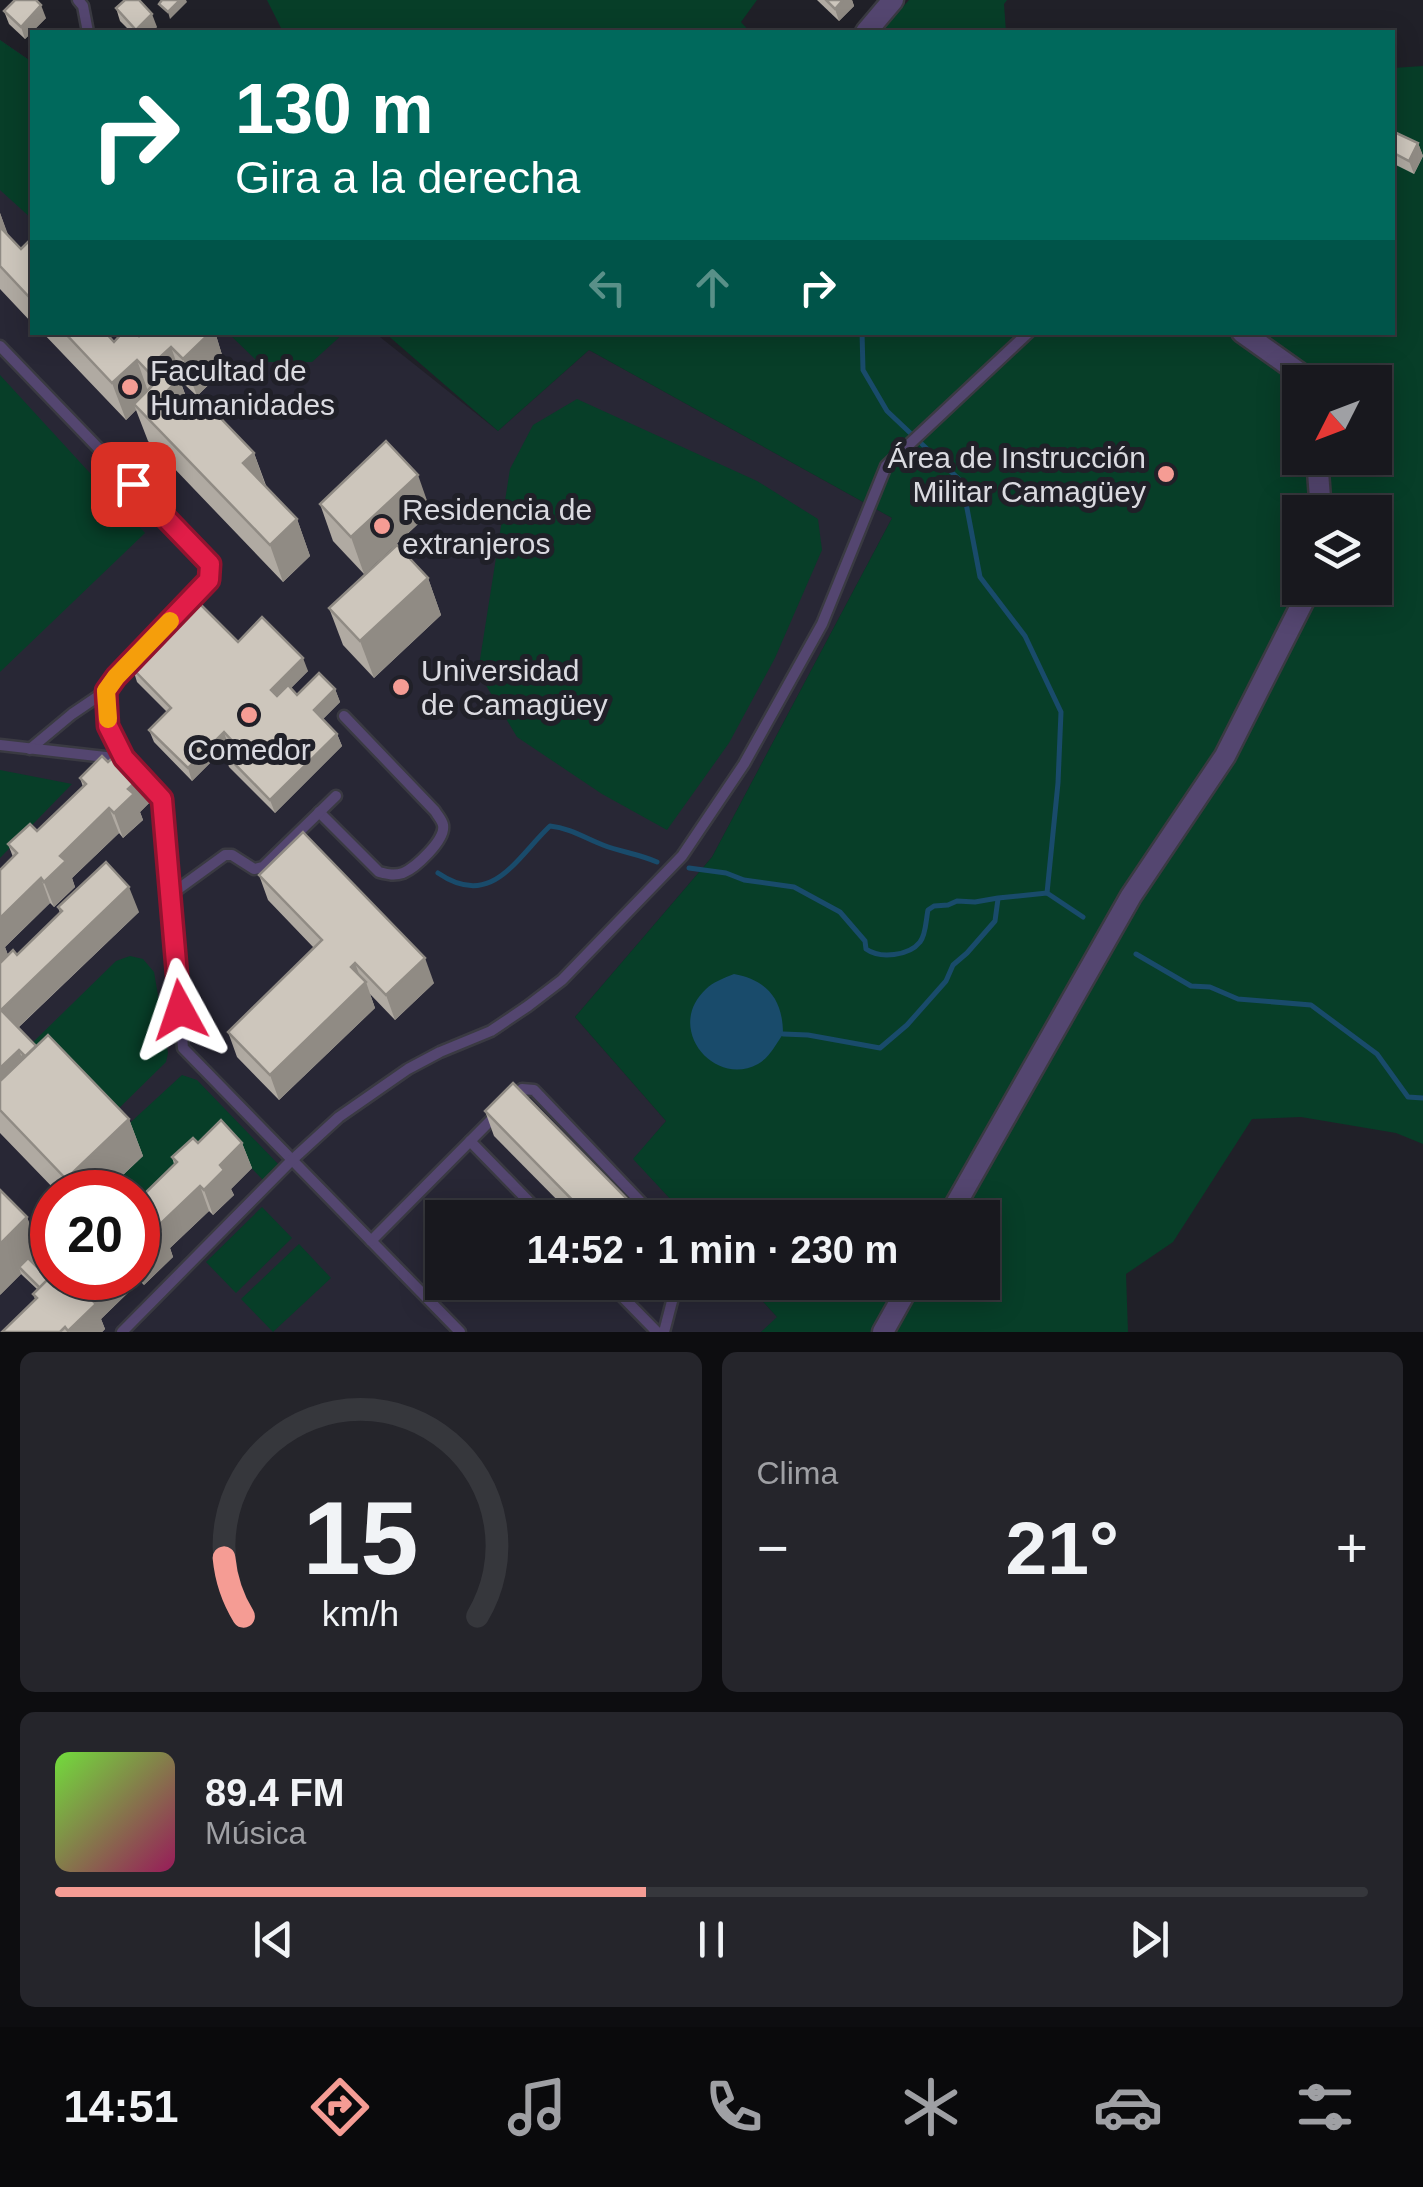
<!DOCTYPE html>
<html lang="es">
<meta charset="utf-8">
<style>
body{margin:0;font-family:Arial,sans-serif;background:#25252b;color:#f1f3f6;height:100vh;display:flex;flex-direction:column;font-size:38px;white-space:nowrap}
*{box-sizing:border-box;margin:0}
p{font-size:32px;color:#9fa0a4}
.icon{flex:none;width:55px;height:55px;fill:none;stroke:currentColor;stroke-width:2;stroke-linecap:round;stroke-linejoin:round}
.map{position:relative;height:1332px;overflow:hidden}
.sheet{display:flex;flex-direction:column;gap:20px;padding:20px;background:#0d0d10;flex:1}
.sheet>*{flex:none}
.top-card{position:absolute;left:30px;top:30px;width:1365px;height:305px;border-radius:0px;box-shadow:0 5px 25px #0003,0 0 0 2px #36373c;background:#00695c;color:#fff;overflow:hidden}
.needle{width:65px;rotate:228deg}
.tools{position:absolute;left:1282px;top:365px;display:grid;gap:20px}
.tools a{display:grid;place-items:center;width:110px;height:110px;border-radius:0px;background:#18181e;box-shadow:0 5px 25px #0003,0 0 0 2px #36373c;font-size:50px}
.speed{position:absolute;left:30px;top:1170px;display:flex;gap:20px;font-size:50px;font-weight:700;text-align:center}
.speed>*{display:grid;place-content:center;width:130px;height:130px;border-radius:50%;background:#18181e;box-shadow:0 5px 25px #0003,0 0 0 2px #36373c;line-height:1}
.speed .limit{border:15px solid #d22;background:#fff;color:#111}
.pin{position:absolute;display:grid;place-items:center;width:85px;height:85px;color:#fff;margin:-42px;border-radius:20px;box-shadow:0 5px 15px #0006}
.me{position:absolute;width:110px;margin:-55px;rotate:355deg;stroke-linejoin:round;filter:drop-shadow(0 0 8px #0008)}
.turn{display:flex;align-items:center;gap:35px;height:210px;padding:0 40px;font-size:45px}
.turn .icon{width:130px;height:130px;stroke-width:2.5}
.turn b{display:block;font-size:70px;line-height:85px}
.lanes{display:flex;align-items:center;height:95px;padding:0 40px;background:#0003;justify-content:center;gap:50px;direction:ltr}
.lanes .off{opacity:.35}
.big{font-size:75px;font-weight:700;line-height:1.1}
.sheet .widget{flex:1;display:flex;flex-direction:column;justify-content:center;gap:15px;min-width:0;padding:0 35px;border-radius:15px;background:#25252b}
.sheet .dial{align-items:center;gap:0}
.dial svg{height:260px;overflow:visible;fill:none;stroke:#36373c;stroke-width:7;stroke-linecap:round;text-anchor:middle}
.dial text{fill:#f1f3f6;stroke:none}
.song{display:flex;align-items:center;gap:30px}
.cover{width:120px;height:120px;border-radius:15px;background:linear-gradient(135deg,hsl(100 70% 55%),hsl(330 70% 35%))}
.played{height:10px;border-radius:5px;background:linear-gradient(90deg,#f59c94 45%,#36373c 45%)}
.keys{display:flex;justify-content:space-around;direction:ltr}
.heat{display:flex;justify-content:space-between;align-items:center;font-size:55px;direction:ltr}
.sheet .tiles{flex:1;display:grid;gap:20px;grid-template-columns:1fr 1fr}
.widget:last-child{grid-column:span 2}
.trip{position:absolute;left:425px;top:1200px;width:575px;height:100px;border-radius:0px;background:#18181e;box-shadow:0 5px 25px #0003,0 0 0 2px #36373c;font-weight:700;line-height:100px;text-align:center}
.tab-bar{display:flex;height:160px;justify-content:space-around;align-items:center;background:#0a0a0c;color:#9fa0a4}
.tab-bar .icon{width:70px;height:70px}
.tab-bar .on{color:#f59c94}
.tab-bar b{font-size:45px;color:#f1f3f6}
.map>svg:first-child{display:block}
.built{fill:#282735;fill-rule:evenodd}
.green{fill:#073e28;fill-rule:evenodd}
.water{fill:#194b6b}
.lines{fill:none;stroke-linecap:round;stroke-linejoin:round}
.stream{stroke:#194b6b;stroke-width:5}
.lane-casing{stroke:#3a3a42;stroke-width:15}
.street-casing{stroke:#3a3a42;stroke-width:25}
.lane{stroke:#544670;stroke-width:10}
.street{stroke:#544670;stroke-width:20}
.wall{fill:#b0aaa2}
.shaded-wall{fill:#908b84}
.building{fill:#cdc6bc;stroke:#908b84;stroke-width:2.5}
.route-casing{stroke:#92132f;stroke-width:25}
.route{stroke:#e11d48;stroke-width:18}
.slow{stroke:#f59e0b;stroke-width:18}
.poi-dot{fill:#f59c94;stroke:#202028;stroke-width:4}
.labels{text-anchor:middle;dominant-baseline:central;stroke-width:10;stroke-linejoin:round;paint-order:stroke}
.poi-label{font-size:30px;fill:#dadae0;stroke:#202028;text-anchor:start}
</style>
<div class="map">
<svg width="1423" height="1332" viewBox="0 0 1423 1332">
<rect width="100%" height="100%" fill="#202028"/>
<!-- built -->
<path class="built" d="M0,40L32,62V332L375,333L498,431L589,350L892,518L712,857L575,1017L666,1121L634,1159L687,1217L442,1218V1282L746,1283L778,1318L761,1332H0ZM52,1192H138V1278H52Z"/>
<!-- green -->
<g class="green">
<path d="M267,0H757L741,22L750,32H283Z"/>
<path d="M909,0H1007L1004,4L1006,32H881Z"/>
<path d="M0,40L32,62V219L0,190Z"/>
<path d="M1423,66V1144L1396,1133L1301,1117L1252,1119L1173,1242L1126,1274L1128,1332H761L777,1317L746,1283L982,1282V1218L687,1217L633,1159L666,1121L575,1017L712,857L892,518L589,350L498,431L385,333L1392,332L1393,68ZM1300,382H1375V458H1300ZM1300,512H1375V588H1300Z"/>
<path d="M228,333H344L312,362H258Z"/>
<path d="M0,375L145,533L0,672Z"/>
<path d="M577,399L757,481L818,519L822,550L775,658L729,743L667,830L602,794L517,737L478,672L510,469L533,425Z"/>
<path d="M0,770L72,784L0,858Z"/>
<path d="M130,956L143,959L154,972L168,1053L166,1062L108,1119L25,1050L116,961Z"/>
<path d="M182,1075L197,1080L280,1166L264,1181L230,1146L138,1226V1192H105L120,1132Z"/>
<path d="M262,1207L292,1238L236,1293L206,1262Z"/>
<path d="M299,1244L331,1278L273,1332L241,1299Z"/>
</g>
<!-- water -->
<path class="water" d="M734,974C767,980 783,999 783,1034C776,1044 770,1057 758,1064C714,1088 664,1028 706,989C713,982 724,978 734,974Z"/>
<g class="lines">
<!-- stream -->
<g class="stream">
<path d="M862,332L863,370L887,411L962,482L980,577L1025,636L1061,712L1058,783L1047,893"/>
<path d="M689,868L726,873L744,880L794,887L840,912L865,941L866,949C880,959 909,956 920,942C926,935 926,919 928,910L934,906L948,905L957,901L975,902L998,898L1047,893L1083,917"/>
<path d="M438,873C492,910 516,858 550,826C570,828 585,838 603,845C621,852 639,854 657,862"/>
<path d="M1136,954L1191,986L1210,987L1238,999L1311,1005L1377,1054L1408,1097L1423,1098"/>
<path d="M783,1034L808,1035L880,1048L907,1025L946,981L953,965L967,953L995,921L998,899"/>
</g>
<defs>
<g id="lane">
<path d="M78,0L83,6L88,32"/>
<path d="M0,346L210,564L209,580L116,677L106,691L72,714L30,749"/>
<path d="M106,691L108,726L123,759L161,799L183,1048L460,1332"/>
<path d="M0,745L123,759"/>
<path d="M319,812L379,872C387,874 394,876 403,873C415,868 446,840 443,825C442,820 438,816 435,811L344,716"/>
<path d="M170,895L225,855H232L254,869L263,867L336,796"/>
<path d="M512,1098L522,1089L534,1090L656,1218"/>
<path d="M470,1141L545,1218"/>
<path d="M371,1241L497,1114"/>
<path d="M608,1282L657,1332"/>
<path d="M122,1332L292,1160L339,1117L408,1069L440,1052L491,1031L528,1006L562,980L682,856L744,764L822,624L886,466L1029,332"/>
<path d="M664,1332L677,1282"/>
</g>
<g id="street">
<path d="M866,32L893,0"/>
<path d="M1242,332L1312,382"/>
<path d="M1317,458L1321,512"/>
<path d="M948,1218L1131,896L1225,756L1310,588"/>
<path d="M883,1332L911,1282"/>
</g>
</defs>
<!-- lane casing -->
<use href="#lane" class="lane-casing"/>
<!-- street casing -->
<use href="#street" class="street-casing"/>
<!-- lane -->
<use href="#lane" class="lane"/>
<!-- street -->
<use href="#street" class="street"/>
</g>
<!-- wall -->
<g class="wall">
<path d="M817,0H852L854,6L839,21Z"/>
<path d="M116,8L157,27L151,32H131L120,21Z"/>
<path d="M4,11L46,18L25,39L9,24Z"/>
<path d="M1392,131L1418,143L1423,156L1414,174L1392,163Z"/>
<path d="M0,213L8,236L21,249L32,240V323L0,289Z"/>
<path d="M42,332H105L114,342L139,336L142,332H215L226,368L197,396L184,384L182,386L192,412L254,453L267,488L297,519L310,556L283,582L148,441L136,410L126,420Z"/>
<path d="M320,504L431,512L364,574L333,541Z"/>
<path d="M428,578L441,615L374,678L343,645L329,608Z"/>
<path d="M238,642L308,671L291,688L297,695L335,689L340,702L323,719L337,734L342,746L275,813L229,767L225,754L231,748L228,745L192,781L154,742L149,730L167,712L137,682L133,669Z"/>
<path d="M80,778L151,801L140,812L143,820L123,838L119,833L72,878L75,887L54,907L50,903L5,947L8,955H17L60,913L58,907L139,912L18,1028L36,1046L129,1119L143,1156L105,1192H57L0,1133V870L13,857L8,844L37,831L83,787Z"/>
<path d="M259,875L434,983L395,1020L370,994L375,1008L279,1100L237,1057L228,1032L314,948L268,900Z"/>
<path d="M485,1111L639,1218H575L494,1136Z"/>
<path d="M198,1143H242L252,1168L231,1189L234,1195L213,1215L209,1211L170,1248L173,1257L144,1285L140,1281L101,1319L105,1329L102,1332H2L35,1299L33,1294L38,1290L21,1274L0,1295L27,1217L32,1231L52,1243L33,1262L49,1279L138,1278V1200L174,1164L172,1157Z"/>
</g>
<!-- shaded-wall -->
<g class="shaded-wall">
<path d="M180,0H186L187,2L170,19L168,12Z"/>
<path d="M843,0H852L854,6L839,21L835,9Z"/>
<path d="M41,5L46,18L25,39L21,27Z"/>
<path d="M152,14L157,27L151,32H137L136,30Z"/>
<path d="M1418,143L1423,156L1414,174L1409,161Z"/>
<path d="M0,213L9,237L0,245Z"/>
<path d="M207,332H215L226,368L197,396L183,359Z"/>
<path d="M171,347L184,384L182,386L193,415L180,428L167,391L160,357Z"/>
<path d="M137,360L150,397L134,404L136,410L126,420L112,383Z"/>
<path d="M254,453L267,490L243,463Z"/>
<path d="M418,475L431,512L364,574L351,537Z"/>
<path d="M297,519L310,556L283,582L270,545Z"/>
<path d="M428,578L441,615L374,678L360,641Z"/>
<path d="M303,658L308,671L276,703L271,690Z"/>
<path d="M335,689L340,702L319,723L314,710Z"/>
<path d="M224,732L228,745L192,781L188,768Z"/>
<path d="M337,734L342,746L275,813L270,800Z"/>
<path d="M142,776L151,801L140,812L143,820L123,838L114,813L128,789Z"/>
<path d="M109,808L119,833L72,878L75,887L54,907L44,882L60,856Z"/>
<path d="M41,878L50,903L5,947L9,958L0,967V918Z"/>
<path d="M129,887L139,912L10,1035L1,1010Z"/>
<path d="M425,958L434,983L395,1020L386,995Z"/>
<path d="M355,963L363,985L366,982L375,1008L279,1100L270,1075Z"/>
<path d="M19,1050L27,1071L10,1092L0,1083V1068Z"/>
<path d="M129,1119L143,1156L105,1192H71L66,1179Z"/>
<path d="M242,1143L252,1168L231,1189L234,1195L213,1215L204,1190L220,1165Z"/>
<path d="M200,1186L209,1211L170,1248L173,1257L144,1285L138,1266V1257L158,1226Z"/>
<path d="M636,1208L639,1218H626Z"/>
<path d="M27,1217L38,1248L52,1234V1243L23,1272L19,1267L21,1274L0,1295V1244Z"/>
<path d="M138,1273L140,1281L101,1319L105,1329L102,1332H69L89,1297L109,1278H138Z"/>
</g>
<!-- building -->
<g class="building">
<path d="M15,0H36L41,5L21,27L4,11Z"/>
<path d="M125,0H139L152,14L136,30L116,8Z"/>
<path d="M162,0H180L168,12L159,4Z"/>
<path d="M826,0H843L835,9Z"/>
<path d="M1392,131L1418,143L1409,161L1392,152Z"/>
<path d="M0,227L21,249L31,239L32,240V300L0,266Z"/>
<path d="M64,332H105L114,342L123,332H136L139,336L142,332H211L183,359L171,347L160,357L180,378L167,391L189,415L204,401L254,453L243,463L297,519L270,545L134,404L157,381L137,360L112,383Z"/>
<path d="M386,441L418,475L351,537L320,504Z"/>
<path d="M397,545L428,578L360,641L329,608Z"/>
<path d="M199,603L238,642L262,617L303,658L271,690L277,696L288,685L297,695L319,673L335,689L314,710L337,734L270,800L225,754L235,744L224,732L188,768L149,730L171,708L133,669Z"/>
<path d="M119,752L142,776L128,789L134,794L114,813L109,808L60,856L66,861L44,882L41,878L0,918V870L17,853L8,844L30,824L37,831L86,784L80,778L102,756L108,762Z"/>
<path d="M303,832L425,958L386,995L355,963L351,967L366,982L270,1075L228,1032L322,940L259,875Z"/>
<path d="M106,862L129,887L1,1010L36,1046L5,1076L4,1074L24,1055L19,1050L0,1068V963L13,950L17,955L62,911L58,907Z"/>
<path d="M48,1035L129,1119L66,1179L0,1110V1081Z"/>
<path d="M513,1083L636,1208L626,1218H590L485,1111Z"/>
<path d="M221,1120L242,1143L220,1165L224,1170L204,1190L200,1186L158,1226L164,1232L138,1257V1200L177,1162L172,1157L193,1138L198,1143Z"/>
<path d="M0,1190L27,1217L0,1244Z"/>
<path d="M52,1212V1234L38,1248L32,1231Z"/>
<path d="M28,1258L49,1279L40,1288L19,1267Z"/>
<path d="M52,1275V1278H109L89,1297L96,1304L68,1331L65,1327L60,1332H2L37,1298L33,1294Z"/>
</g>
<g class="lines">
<defs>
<path id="route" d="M133,484L210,564L209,580L116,677L106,691L108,726L124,758L162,799L180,1010"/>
</defs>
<!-- route casing -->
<use href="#route" class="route-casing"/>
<!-- route -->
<use href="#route" class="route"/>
<!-- slow -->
<path class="slow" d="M108,719L106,691L116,677L170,621"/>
</g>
<!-- markers -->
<g class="poi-dot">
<circle cx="130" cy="387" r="10"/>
<circle cx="1166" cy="474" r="10"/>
<circle cx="382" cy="526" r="10"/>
<circle cx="401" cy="687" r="10"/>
<circle cx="249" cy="715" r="10"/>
</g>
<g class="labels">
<!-- poi labels -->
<g class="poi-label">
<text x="150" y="370">Facultad de<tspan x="150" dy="34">Humanidades</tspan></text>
<text x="1146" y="457" text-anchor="end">Área de Instrucción<tspan x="1146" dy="34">Militar Camagüey</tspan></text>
<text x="402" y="509">Residencia de<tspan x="402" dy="34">extranjeros</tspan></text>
<text x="421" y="670">Universidad<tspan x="421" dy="34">de Camagüey</tspan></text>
<text x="249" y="749" text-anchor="middle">Comedor</text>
</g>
</g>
</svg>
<div class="tools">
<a><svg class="needle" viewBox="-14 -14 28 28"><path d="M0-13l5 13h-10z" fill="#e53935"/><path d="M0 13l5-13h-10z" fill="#9fa0a4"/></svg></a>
<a><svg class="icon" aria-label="layers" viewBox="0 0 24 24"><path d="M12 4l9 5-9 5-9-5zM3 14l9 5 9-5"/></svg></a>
</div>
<div class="speed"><div class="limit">20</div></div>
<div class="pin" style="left:133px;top:484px;background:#d93025"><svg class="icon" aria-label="arrive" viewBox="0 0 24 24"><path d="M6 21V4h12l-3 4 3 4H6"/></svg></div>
<svg class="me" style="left:180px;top:1010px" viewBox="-20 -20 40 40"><path d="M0-17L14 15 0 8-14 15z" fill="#e11d48" stroke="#fff" stroke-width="4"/></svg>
<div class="trip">14:52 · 1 min · 230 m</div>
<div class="top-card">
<div class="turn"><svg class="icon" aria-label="right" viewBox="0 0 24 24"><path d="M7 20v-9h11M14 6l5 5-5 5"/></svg><div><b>130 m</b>Gira a la derecha</div></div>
<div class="lanes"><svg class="icon off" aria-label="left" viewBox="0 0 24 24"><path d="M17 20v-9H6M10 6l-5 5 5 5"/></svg><svg class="icon off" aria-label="ahead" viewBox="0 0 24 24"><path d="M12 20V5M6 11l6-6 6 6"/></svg><svg class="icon" aria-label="right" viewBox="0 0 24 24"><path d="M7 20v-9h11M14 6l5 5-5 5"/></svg></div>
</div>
</div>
<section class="sheet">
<div class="tiles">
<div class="widget dial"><svg viewBox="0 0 100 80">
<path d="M14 69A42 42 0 1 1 86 69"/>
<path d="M14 69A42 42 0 0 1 8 51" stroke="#f59c94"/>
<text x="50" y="56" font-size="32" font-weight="700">15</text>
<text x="50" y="72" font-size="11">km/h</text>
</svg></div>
<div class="widget"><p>Clima</p>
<div class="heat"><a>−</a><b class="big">21°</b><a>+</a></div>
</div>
<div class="widget">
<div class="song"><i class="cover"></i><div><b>89.4 FM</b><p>Música</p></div></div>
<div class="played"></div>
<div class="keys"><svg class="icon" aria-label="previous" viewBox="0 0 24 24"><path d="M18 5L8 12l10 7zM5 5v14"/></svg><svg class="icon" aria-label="pause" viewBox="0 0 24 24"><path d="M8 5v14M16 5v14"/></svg><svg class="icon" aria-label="next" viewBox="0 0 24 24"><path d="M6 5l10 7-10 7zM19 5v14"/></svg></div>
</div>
</div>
</section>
<nav class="tab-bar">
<b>14:51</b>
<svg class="icon on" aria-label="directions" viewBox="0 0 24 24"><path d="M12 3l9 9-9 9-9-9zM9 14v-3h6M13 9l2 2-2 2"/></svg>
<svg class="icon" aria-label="music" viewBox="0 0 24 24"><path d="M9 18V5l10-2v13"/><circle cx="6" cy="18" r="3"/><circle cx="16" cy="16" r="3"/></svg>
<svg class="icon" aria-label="phone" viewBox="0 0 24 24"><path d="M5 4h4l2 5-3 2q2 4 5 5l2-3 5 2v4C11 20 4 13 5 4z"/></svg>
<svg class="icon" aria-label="climate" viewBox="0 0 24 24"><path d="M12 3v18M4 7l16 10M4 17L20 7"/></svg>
<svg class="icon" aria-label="car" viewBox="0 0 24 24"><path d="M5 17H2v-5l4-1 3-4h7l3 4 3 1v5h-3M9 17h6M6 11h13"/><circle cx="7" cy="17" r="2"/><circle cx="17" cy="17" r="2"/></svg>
<svg class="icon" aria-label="filters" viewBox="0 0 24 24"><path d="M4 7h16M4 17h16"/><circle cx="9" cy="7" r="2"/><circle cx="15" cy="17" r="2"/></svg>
</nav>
